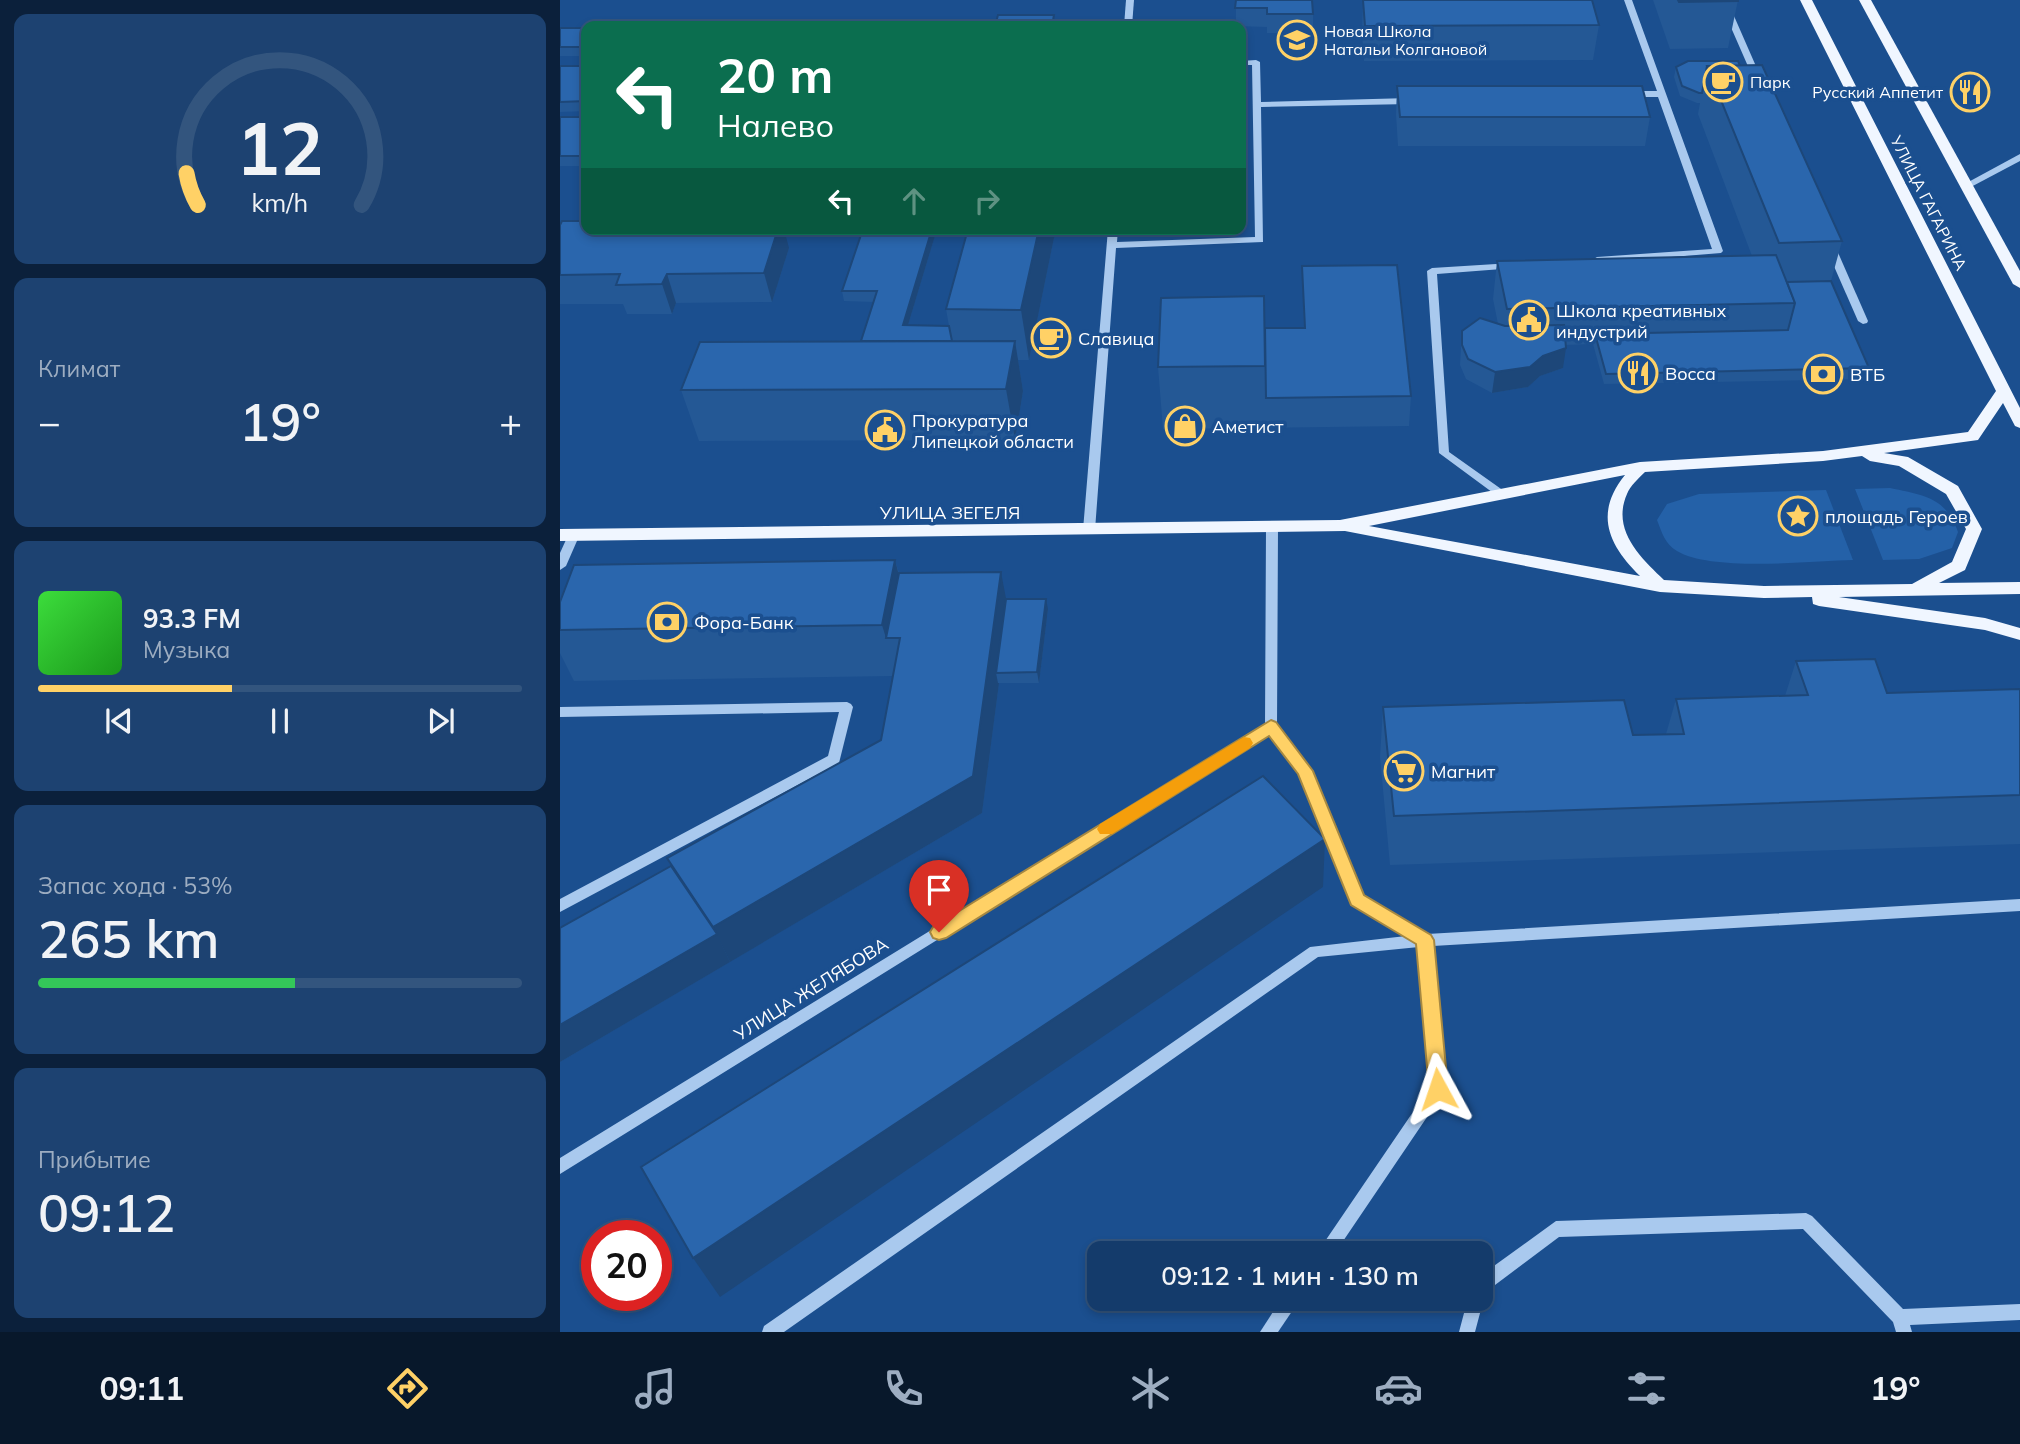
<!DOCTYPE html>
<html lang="ru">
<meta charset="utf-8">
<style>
body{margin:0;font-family:Mulish,sans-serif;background:#1d4271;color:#f1f3f6;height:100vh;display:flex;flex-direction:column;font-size:26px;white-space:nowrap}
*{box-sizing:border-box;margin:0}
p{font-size:23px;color:#9dadc1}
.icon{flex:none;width:38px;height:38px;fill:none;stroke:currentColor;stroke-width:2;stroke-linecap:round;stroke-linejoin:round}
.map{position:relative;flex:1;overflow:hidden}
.drawer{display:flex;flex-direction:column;gap:14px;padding:14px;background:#0b203b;width:560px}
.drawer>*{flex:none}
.guide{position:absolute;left:21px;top:21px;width:665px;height:214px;border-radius:14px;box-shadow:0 4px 10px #0003,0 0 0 2px #33557e;background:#0b6e4f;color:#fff;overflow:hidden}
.speed{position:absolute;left:21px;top:1220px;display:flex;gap:14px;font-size:35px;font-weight:700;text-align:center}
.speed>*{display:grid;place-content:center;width:91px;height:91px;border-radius:50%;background:#143b6b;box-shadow:0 4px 10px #0003,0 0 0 2px #33557e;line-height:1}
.speed .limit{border:10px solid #d22;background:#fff;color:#111}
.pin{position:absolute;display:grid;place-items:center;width:60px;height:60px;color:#fff;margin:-72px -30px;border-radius:50% 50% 50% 0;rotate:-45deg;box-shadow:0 0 7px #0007}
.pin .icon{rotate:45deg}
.me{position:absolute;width:77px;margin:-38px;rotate:355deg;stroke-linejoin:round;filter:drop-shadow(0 0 5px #0008)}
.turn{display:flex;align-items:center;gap:24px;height:147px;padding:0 21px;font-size:32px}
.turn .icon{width:91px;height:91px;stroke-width:2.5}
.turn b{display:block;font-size:49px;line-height:60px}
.lanes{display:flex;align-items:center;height:66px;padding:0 21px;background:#0003;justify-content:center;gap:35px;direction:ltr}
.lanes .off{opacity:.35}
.big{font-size:52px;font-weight:600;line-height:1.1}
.drawer .widget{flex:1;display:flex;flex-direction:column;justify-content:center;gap:10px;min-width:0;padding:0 24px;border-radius:14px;background:#1d4271}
.drawer .dial{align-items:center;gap:0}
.dial svg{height:182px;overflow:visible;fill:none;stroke:#33557e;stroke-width:7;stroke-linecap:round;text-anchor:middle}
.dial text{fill:#f1f3f6;stroke:none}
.song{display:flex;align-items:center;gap:21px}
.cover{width:84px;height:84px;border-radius:10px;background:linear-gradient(135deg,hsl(120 70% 55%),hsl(120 70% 35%))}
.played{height:7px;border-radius:4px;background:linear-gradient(90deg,#ffd166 40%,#33557e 40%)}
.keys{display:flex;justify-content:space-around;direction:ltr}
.heat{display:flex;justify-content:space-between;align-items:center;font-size:38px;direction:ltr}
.charge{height:10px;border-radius:5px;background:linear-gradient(90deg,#34c759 53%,#33557e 0)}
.trip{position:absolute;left:527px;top:1241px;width:406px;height:70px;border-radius:14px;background:#143b6b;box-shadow:0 4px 10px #0003,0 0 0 2px #33557e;font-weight:600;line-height:70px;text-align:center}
.menu{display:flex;height:112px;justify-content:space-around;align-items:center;background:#08182b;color:#9dadc1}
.menu .icon{width:49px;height:49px}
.menu .selected{color:#ffd166}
.menu b{font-size:32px;color:#f1f3f6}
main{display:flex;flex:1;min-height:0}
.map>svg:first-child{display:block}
.green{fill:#2461a8}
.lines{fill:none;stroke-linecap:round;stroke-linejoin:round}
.minor{fill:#a9c9ee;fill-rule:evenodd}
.major{fill:#f0f6ff;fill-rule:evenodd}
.wall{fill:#245895}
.shaded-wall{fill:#1d4779}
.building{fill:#2a66ad;stroke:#1d4779;stroke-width:2}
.route{fill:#ffd166;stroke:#a68842;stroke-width:2}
.slow{fill:#f59e0b}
.labels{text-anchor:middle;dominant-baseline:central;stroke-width:7;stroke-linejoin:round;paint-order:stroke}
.far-poi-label{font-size:16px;fill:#fff;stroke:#1b4f8f;text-anchor:start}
.far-street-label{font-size:16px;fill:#fff;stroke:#1b4f8f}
.poi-label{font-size:18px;fill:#fff;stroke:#1b4f8f;text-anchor:start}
.street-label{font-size:18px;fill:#fff;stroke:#1b4f8f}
</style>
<main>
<section class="drawer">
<div class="widget dial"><svg viewBox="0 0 100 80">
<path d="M14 69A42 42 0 1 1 86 69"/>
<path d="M14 69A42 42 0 0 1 9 55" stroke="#ffd166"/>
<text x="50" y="56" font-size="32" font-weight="700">12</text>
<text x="50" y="72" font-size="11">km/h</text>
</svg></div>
<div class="widget"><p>Климат</p>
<div class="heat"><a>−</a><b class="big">19°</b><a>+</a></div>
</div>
<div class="widget">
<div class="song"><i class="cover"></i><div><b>93.3 FM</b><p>Музыка</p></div></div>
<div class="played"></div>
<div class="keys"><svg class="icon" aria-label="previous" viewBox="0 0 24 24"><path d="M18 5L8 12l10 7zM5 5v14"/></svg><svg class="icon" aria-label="pause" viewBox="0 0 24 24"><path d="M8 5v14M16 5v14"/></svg><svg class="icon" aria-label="next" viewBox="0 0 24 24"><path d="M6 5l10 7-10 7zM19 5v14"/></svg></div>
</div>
<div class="widget"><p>Запас хода · 53%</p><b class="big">265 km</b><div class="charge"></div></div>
<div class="widget"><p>Прибытие</p><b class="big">09:12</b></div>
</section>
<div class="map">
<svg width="1460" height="1332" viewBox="0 0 1460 1332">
<rect width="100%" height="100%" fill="#1b4f8f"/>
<!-- green -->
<g class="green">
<path d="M1330,488C1363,495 1386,497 1398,532L1392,548L1359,559L1323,560L1295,489Z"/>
<path d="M1266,490L1293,560C1250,561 1152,572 1117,551C1105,544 1102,533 1097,520L1107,504L1139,494Z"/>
</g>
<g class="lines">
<!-- minor -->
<g class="minor">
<path d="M566,0H574L572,26H564Z"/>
<path d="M1064,0H1072L1163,251L1161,253L1037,263L1032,260L1037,257L1152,249L1098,97H1068L1064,94L1068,91H1097Z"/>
<path d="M1159,0H1167L1202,80L1201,82L1194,80Z"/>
<path d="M696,60L700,62L701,102L850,98L854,101L850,104L701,107L703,242L556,248L535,530L533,533H525L523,530L548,229H558L557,242L695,237L692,65H681V61Z"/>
<path d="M1460,154V161L1409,188H1403L1401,186Z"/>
<path d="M1271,245L1276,248L1308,321L1307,323L1303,324L1298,321L1266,248Z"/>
<path d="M952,263L957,266L955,268L877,274L889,452L944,491L946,494L944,497L940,498L879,453L867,271L872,268Z"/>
<path d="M712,524L718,528L717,726L751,771L802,896L867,934L1460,899V911L873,946L886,1089L775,1253H757L870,1087L859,947L758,957L224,1332H202L204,1326L750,947L846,936L792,904L739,773L709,734L0,1174V1158L705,725L706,528Z"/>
<path d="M14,530L20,534L6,566L0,570V553L10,531Z"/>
<path d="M287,702L291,704L293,707L279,763L0,912V899L268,756L279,712L0,717V707Z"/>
<path d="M1246,1213L1252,1216L1343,1309L1460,1304V1320L1350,1325L1352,1332H1336L1333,1322L1243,1229L999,1237L923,1294L924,1298L915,1332H899L908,1298H920V1276L996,1221Z"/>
<path d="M722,1298H741L718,1332H700Z"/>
</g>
<!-- major -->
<g class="major">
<path d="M1240,0H1252L1460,408V428L1455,426L1443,403L1418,440L1324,453L1348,457L1398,486L1422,529L1405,570L1379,583L1460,582V594L1279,597L1425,618L1460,628V640L1425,630L1259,606L1253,604L1252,597L1204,598L1100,592L785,531L0,541V529L780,520L1080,462L1263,451L1408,432L1436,391ZM1302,456L1310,461L1339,466L1386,494L1406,529L1392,562L1352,584L1204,586L1104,580C1081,558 1051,530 1067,494C1070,486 1079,478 1085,472L1263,461ZM1065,475C1034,513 1048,545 1080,576L809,526Z"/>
<path d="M1299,0H1311L1460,271V288L1453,284Z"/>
</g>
</g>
<!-- wall -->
<g class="wall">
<path d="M676,0L753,14V33H707V27L676,26Z"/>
<path d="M803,0L1039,25L1033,60L804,61L802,34Z"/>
<path d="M1093,0H1178L1168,48L1110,49Z"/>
<rect x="0" y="28" width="26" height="28"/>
<path d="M0,66H26V111L0,112Z"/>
<path d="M1180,66L1282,241L1271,281L1309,368L1306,379L1044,384L1033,344L1005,345L1003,368L980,376L968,387L932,393L906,379L900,365L902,331L938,324L933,299L937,261L1192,256L1138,114L1140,103H1137L1120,96L1114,77L1116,67Z"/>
<path d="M837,86L1090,117L1085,146H838L836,114Z"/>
<rect x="0" y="117" width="26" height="49"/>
<path d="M0,225L229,248L212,302L116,303L112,314H67L63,304H0Z"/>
<path d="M303,229H377L348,325L389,326L386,309L495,233L469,360H458L463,391L455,440L139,441L121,390L301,341L314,302L284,301L282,291Z"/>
<path d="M742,266L851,396L849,426L603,429L598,367L705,328H744Z"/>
<path d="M335,560L339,573L488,609L479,683H439L422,813L0,1062V928L111,866L107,858L321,740L333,676L14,681L0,653V602Z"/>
<path d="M1236,661L1327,693L1460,689V844L830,865L820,757L823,707L1073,735L1106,734L1116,699L1225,696Z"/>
</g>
<!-- shaded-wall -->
<g class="shaded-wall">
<path d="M218,229H224L229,248L212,302L204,273Z"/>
<path d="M372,229H377L345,335L343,325Z"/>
<path d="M479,229H494L495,233L469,360L461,310Z"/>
<path d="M107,274L116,303L112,314L102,284Z"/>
<path d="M455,341L463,391L455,440L446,389Z"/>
<path d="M1006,348L1003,368L980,376L968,387L932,393L935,372Z"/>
<path d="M335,560L348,611L340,638H326L322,625Z"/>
<path d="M441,572L448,609L436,673L438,683H439L422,813L170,962L153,927L413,776Z"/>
<path d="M486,599L488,609L479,683L477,672Z"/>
<path d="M765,839L763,887L160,1297L133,1258Z"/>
<path d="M157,934L170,962L0,1062V1025Z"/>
</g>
<!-- building -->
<g class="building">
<path d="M676,0H752L753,14H707V8H675Z"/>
<path d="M803,0H1032L1039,25L805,26Z"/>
<path d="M1118,0H1178V1L1119,2Z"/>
<path d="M438,15H494L492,26H435Z"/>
<path d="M675,22V26H615V23Z"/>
<rect x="0" y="28" width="26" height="19"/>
<path d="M1128,61H1178L1180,66H1147L1142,93H1139L1122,86L1116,67Z"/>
<path d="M1202,65L1282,241L1219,243L1147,66Z"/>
<path d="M0,66H26V101L0,102Z"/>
<path d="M837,86H1082L1090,117H840Z"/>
<rect x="0" y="117" width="26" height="39"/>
<path d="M2,221H26V229H218L204,273L107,274L102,284L56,285L60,274L0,275V225Z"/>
<path d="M303,229H372L343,325L389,326L392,341H301L317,291H282Z"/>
<path d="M408,229H479L461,310L386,309Z"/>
<path d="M1216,255L1235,303L947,309L937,261Z"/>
<path d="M837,265L851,396L706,398L705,328H745L742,266Z"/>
<path d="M1271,281L1309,368L1046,374L1035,334L1228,330L1235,303L1227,282Z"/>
<path d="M704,296L705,366L598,367L601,298Z"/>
<path d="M920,318L945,326L1004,325L1006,348L983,356L970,367L935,372L908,359L902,345V331Z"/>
<path d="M455,341L446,389L121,390L140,342Z"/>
<path d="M335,560L322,625L0,630V602L14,565Z"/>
<path d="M441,572L413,776L153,927L107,858L321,740L340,638H326L339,573Z"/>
<path d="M446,599H486L477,672L436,673Z"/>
<path d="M1315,659L1327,693L1460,689V795L834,816L823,707L1064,700L1073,735L1124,734L1116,699L1248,695L1236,661Z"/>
<path d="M703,776L765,839L133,1258L81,1167Z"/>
<path d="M111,866L157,934L0,1025V928Z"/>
</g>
<!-- route -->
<path class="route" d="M711,720L716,722L753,771L804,895L871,935L874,940L888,1089L885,1095L878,1098L872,1095L869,1089L856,944L791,905L738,774L709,736L386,938L379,940L373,938L370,932L373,927Z"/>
<!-- slow -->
<path class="slow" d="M684,737L690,738L693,743L690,748L552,834H540L537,829L540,824Z"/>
<!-- icons -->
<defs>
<symbol id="school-ring" viewBox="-11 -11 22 22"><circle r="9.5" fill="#1b4f8f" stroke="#ffd166" stroke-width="1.5"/><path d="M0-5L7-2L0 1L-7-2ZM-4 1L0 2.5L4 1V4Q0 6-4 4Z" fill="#ffd166"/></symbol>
<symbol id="cafe-ring" viewBox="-11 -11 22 22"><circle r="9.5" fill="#1b4f8f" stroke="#ffd166" stroke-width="1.5"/><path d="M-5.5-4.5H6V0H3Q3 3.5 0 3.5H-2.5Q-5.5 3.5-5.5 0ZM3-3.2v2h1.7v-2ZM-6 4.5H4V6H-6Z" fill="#ffd166"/></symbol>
<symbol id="restaurant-ring" viewBox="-11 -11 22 22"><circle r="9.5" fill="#1b4f8f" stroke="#ffd166" stroke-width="1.5"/><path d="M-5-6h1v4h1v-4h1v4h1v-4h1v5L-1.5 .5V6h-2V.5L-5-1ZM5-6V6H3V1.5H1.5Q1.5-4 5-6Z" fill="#ffd166"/></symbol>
<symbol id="civic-ring" viewBox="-11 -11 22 22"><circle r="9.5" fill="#1b4f8f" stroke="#ffd166" stroke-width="1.5"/><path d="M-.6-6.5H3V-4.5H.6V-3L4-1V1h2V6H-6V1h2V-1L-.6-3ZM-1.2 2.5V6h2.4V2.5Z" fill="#ffd166"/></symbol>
<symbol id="bank-ring" viewBox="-11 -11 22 22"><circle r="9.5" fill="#1b4f8f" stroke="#ffd166" stroke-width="1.5"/><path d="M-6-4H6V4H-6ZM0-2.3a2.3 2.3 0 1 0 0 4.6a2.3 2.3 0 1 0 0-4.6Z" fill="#ffd166"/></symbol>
<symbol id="shop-ring" viewBox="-11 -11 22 22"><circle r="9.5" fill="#1b4f8f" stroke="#ffd166" stroke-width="1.5"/><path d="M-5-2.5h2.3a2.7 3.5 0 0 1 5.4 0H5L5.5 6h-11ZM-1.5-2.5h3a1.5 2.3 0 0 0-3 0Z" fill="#ffd166"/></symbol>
<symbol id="sight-ring" viewBox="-11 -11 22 22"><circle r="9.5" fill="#1b4f8f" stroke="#ffd166" stroke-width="1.5"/><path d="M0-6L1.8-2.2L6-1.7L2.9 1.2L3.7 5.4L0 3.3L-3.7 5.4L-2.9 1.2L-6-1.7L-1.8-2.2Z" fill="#ffd166"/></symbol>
<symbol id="supermarket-ring" viewBox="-11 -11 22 22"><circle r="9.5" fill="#1b4f8f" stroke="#ffd166" stroke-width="1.5"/><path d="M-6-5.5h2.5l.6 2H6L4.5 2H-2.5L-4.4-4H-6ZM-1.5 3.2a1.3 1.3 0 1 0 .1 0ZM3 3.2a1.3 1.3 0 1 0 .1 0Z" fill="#ffd166"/></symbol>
</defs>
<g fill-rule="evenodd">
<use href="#school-ring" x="715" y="18" width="44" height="44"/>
<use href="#cafe-ring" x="1141" y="60" width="44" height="44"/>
<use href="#restaurant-ring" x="1388" y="70" width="44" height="44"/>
<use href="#civic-ring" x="947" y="298" width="44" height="44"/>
<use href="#cafe-ring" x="469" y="316" width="44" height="44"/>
<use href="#restaurant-ring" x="1056" y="351" width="44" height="44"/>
<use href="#bank-ring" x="1241" y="352" width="44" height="44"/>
<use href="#shop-ring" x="603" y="404" width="44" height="44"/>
<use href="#civic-ring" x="303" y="408" width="44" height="44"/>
<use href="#sight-ring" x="1216" y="494" width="44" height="44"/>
<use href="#bank-ring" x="85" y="600" width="44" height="44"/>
<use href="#supermarket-ring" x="822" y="749" width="44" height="44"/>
</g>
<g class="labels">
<!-- far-poi labels -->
<g class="far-poi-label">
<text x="764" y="31">Новая Школа<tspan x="764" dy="18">Натальи Колгановой</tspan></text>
<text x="1190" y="82">Парк</text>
<text x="1383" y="92" text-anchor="end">Русский Аппетит</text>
</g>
<!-- far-street labels -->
<g class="far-street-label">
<text transform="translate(1369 203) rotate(63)">УЛИЦА ГАГАРИНА</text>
</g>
<!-- poi labels -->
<g class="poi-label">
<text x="996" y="310">Школа креативных<tspan x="996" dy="21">индустрий</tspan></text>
<text x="518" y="338">Славица</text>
<text x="1105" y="373">Bocca</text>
<text x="1290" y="374">ВТБ</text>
<text x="352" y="420">Прокуратура<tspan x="352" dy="21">Липецкой области</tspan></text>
<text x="652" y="426">Аметист</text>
<text x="1265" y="516">площадь Героев</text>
<text x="134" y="622">Фора-Банк</text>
<text x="871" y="771">Магнит</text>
</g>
<!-- street labels -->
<g class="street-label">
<text x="390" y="512">УЛИЦА ЗЕГЕЛЯ</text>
<text transform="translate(251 989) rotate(-32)">УЛИЦА ЖЕЛЯБОВА</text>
</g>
</g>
</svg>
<div class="speed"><div class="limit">20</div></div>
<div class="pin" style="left:379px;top:932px;background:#d93025"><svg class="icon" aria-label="arrive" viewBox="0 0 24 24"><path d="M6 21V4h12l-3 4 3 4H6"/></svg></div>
<svg class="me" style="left:878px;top:1089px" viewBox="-20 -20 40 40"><path d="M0-17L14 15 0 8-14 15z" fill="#ffd166" stroke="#fff" stroke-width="4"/></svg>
<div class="trip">09:12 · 1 мин · 130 m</div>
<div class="guide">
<div class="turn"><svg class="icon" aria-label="left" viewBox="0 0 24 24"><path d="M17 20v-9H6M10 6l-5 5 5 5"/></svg><div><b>20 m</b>Налево</div></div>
<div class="lanes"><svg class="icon" aria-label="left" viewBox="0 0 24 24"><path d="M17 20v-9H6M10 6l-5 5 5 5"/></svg><svg class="icon off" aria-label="ahead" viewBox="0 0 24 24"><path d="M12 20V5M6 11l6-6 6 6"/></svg><svg class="icon off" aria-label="right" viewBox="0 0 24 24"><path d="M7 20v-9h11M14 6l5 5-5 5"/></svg></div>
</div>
</div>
</main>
<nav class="menu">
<b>09:11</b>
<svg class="icon selected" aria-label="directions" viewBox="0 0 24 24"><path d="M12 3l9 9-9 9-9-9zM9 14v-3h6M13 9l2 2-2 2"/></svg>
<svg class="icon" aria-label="music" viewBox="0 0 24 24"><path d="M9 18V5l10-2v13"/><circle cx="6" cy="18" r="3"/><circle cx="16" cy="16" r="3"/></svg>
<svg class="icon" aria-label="phone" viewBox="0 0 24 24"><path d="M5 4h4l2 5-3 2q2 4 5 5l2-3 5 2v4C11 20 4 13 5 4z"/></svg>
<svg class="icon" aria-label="climate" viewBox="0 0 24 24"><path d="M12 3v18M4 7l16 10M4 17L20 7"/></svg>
<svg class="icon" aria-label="car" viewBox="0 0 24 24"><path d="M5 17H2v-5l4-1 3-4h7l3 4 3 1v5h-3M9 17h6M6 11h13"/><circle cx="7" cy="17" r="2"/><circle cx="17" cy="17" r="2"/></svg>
<svg class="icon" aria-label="filters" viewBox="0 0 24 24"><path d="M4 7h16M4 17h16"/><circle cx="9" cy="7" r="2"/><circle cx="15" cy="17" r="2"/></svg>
<b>19°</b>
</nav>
